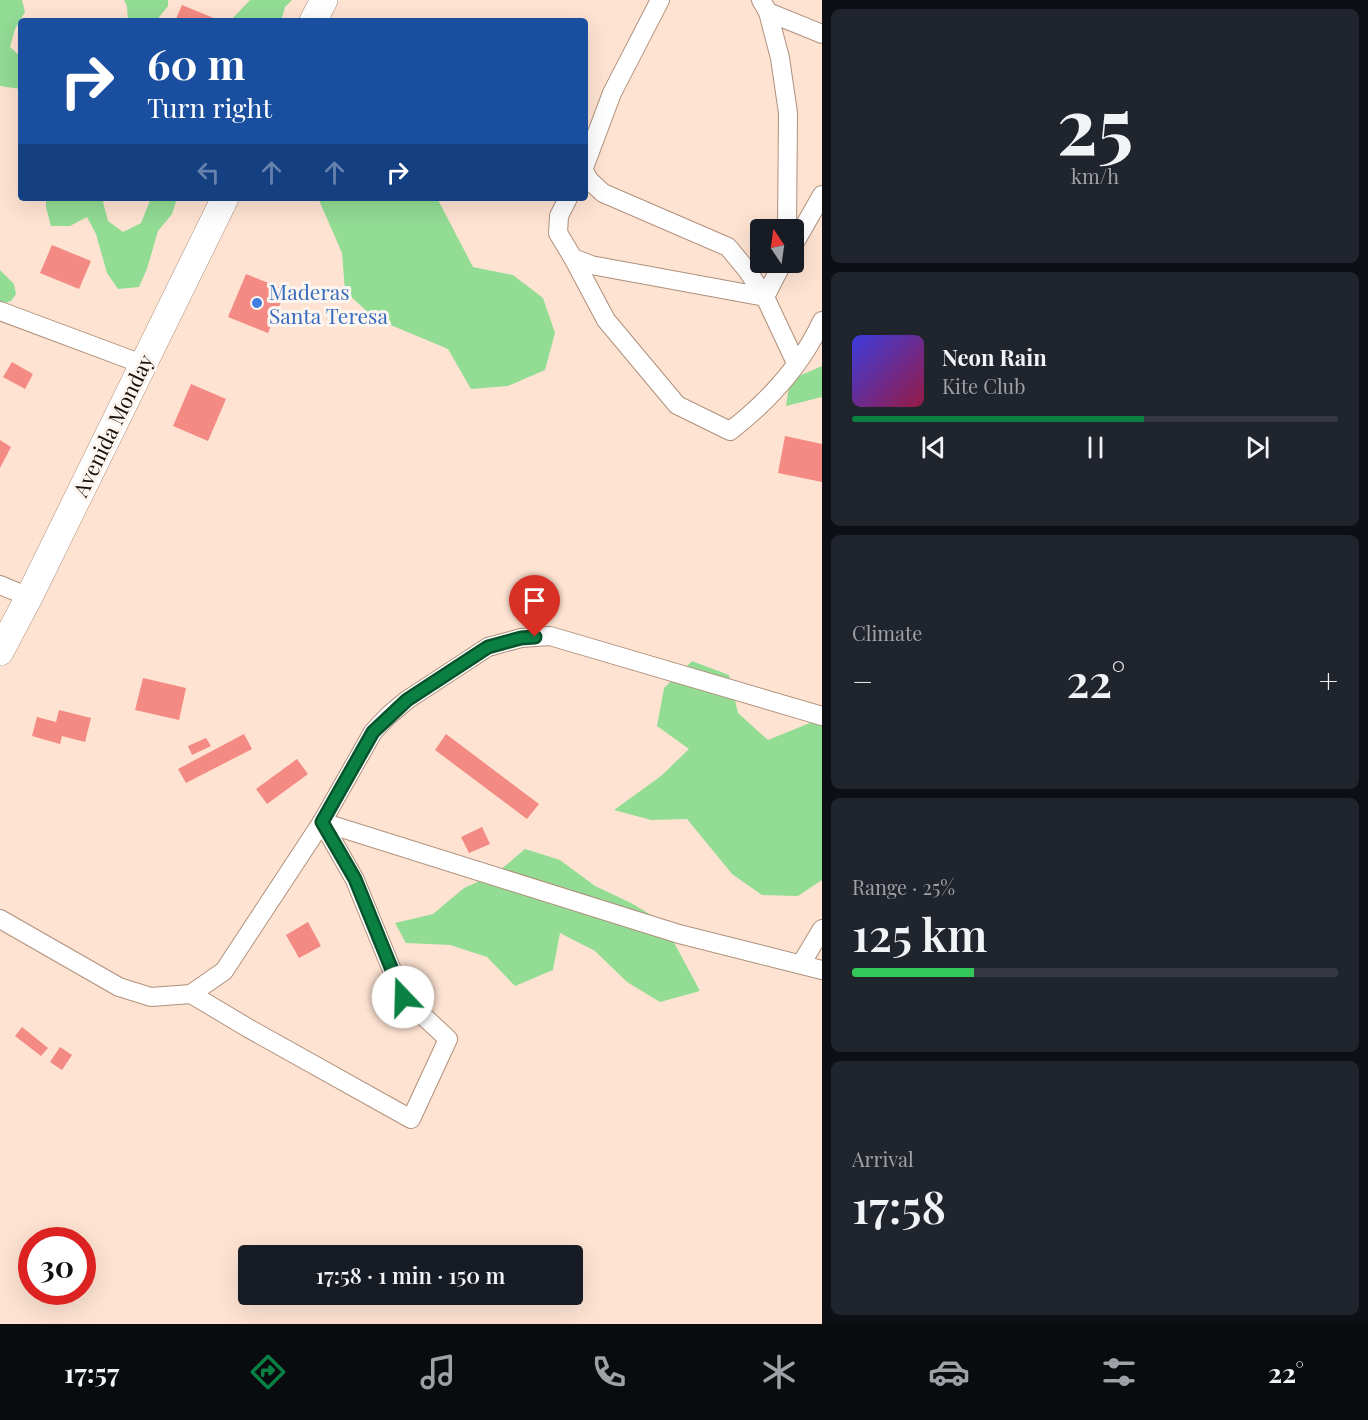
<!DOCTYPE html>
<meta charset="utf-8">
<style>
body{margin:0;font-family:"Playfair Display",serif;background:#20242c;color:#f1f3f6;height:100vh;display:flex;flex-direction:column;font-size:22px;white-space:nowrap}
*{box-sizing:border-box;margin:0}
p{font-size:20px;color:#9ea1a6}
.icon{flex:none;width:33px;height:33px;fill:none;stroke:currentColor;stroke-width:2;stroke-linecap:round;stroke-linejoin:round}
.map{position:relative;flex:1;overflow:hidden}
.details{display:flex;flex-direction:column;gap:9px;padding:9px;background:#0d0f14;width:546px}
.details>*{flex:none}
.guide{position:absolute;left:18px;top:18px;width:570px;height:183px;border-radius:6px;box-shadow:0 6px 24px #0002;background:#1a4fa0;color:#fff;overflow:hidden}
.needle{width:39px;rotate:347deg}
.controls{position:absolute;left:750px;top:219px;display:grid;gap:12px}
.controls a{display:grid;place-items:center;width:54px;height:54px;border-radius:6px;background:#171b24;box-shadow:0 6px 24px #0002;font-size:30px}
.speed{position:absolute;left:18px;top:1227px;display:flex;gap:12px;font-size:30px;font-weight:700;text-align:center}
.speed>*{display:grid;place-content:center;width:78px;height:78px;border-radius:50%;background:#171b24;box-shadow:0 6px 24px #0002;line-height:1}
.speed .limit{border:9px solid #d22;background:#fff;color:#111}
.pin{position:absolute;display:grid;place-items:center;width:51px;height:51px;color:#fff;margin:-62px -26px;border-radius:50% 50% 50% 0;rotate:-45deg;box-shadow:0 0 6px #0007}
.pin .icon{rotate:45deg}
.me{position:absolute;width:66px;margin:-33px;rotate:339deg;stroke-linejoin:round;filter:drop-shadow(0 0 4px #0008)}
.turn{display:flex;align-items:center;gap:21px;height:126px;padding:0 30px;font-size:27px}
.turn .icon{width:78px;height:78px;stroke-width:2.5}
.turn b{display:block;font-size:42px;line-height:51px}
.lanes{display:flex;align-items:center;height:57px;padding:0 30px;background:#0003;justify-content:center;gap:30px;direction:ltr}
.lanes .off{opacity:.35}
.big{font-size:45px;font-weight:600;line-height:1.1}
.details .widget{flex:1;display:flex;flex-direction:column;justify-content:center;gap:9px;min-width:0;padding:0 21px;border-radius:9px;background:#20242c}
.details .dial{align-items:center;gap:0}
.dial b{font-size:78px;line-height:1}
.song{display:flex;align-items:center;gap:18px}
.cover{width:72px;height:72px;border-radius:9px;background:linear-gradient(135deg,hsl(240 70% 55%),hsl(340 70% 35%))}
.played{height:6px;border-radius:3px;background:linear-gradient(90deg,#0b8043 60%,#363941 60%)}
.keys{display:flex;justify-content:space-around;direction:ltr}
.heat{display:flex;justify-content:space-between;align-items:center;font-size:33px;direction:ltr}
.charge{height:9px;border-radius:4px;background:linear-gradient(90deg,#34c759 25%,#363941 0)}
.trip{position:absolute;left:238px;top:1245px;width:345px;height:60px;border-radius:6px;background:#171b24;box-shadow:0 6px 24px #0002;font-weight:600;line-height:60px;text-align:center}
.menu{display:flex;height:96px;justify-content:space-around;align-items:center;background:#090b0e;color:#9ea1a6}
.menu .icon{width:42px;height:42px}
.menu .selected{color:#0b8043}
.menu b{font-size:27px;color:#f1f3f6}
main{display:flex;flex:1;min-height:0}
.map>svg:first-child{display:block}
.green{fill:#92dc94}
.building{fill:#f38a83}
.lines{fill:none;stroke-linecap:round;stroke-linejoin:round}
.street-casing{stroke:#af907b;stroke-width:20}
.secondary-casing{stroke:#af907b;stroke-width:28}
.street{stroke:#fff;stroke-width:18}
.secondary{stroke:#fff;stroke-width:27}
.route-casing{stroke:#07532c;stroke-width:15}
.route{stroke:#0b8043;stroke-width:10}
.shop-dot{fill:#3f7fe0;stroke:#fcf5f0;stroke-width:2}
.labels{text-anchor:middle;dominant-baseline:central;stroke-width:6;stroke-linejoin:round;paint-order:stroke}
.shop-label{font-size:21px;fill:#366cbe;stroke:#fcf5f0;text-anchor:start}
.street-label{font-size:21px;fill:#1b1008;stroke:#fcf5f0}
</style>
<main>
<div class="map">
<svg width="822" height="1324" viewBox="0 0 822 1324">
<rect width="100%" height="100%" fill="#fee3d2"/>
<!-- green -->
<g class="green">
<path d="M0,0H22L25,12L15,29L10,47L21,57V89L0,86Z"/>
<path d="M124,0H168V6L156,21H128L127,6Z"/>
<path d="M250,0H292L285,7L281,21H230Z"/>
<path d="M46,198H107L103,202L108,221L123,232L141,223L151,198H177L172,214L158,231L147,269L139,287L118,289L107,273L96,234L87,217L70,226H51L46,207Z"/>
<path d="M318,198H437L473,267L513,275L543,298L555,333L545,370L508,386L471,389L448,349L374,318L345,291L342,253Z"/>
<path d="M0,270L14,284L16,294L11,301L0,305Z"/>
<path d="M822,366V397L786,406L790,380Z"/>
<path d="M692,661L729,675L738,713L768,740L822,718V880L798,896L762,895L732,874L687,819L651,820L614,810L661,776L689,749L657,726L664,688Z"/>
<path d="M525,849L560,860L595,886L631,903L663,922L700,991L660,1002L627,982L595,951L560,933L553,970L515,986L487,957L450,945L406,943L395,923L433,914L464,888L497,873Z"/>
</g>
<!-- building -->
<g class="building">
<path d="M182,5L216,19L215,21H175Z"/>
<path d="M52,245L91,261L79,289L40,273Z"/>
<path d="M246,274L286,290L268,333L228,317Z"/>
<path d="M12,362L33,374L25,389L3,377Z"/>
<path d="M191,384L226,399L208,441L173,426Z"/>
<path d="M785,436L822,444V482L778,473Z"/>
<path d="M0,440L11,447L0,468Z"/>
<path d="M143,678L186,688L179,720L135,710Z"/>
<path d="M59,710L91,718L85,742L62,736L60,744L32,736L37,717L56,722Z"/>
<path d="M244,734L252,749L186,783L178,769Z"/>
<path d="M446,734L539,804L527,819L435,750Z"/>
<path d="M206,738L211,746L192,755L188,746Z"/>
<path d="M297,759L308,774L267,804L256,789Z"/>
<path d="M482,827L490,844L469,853L461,837Z"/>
<path d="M308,922L321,946L299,958L286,935Z"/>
<path d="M22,1027L48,1048L41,1056L15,1036Z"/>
<path d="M60,1047L72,1055L62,1070L50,1062Z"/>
</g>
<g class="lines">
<defs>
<g id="street">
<path d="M761,0L768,12L780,58L788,113L787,230"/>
<path d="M768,12L822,34"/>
<path d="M585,165L612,93L660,0"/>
<path d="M585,173L589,180L603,193L728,247L747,270L765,297L796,363"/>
<path d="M568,198L559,216L558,233L573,258L591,265L765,297L783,262"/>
<path d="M794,244L822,195"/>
<path d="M573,258L606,320L677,405L730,431C769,401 801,366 822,321"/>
<path d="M0,311L142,364"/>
<path d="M0,585L29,597"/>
<path d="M322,822L679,934L822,970"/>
<path d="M0,919L119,987L151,997L191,994L224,971L322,822L373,732L388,716L407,700L488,647L521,638L550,636L822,716"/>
<path d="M801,964L822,929"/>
<path d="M191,994L248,1028L411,1119L448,1039L403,997L355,880L322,822"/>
</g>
<g id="secondary">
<path d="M313,21L324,0"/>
<path d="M0,652L29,597L225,198"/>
</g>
</defs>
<!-- street casing -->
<use href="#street" class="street-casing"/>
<!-- secondary casing -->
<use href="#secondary" class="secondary-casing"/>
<!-- street -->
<use href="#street" class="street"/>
<!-- secondary -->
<use href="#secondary" class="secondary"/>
</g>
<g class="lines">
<defs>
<path id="route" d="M403,997L355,879L322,822L373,732L407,700L488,647L521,638L535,637"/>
</defs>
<!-- route casing -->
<use href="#route" class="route-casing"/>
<!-- route -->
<use href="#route" class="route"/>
</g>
<!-- markers -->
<circle class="shop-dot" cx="257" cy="303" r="6"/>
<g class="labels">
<!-- shop labels -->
<g class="shop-label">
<text x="269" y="291">Maderas<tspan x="269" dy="24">Santa Teresa</tspan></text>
</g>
<!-- street labels -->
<g class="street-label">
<text transform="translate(112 425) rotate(-64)">Avenida Monday</text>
</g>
</g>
</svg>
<div class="controls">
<a><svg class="needle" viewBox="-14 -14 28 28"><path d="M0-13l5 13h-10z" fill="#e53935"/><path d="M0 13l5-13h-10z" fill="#9ea1a6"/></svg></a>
</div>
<div class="speed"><div class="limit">30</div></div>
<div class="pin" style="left:535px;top:637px;background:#d93025"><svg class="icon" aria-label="arrive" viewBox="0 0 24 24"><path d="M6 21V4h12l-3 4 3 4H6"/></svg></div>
<svg class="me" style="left:403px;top:997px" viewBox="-20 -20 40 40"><circle r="19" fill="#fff"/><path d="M0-13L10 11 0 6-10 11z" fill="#0b8043"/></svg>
<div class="trip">17:58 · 1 min · 150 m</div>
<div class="guide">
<div class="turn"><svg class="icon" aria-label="right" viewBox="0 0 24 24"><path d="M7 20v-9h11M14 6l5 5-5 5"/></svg><div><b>60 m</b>Turn right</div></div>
<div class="lanes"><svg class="icon off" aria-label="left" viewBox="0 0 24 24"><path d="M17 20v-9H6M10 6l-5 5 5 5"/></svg><svg class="icon off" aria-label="ahead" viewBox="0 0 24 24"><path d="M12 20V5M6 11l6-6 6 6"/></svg><svg class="icon off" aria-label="ahead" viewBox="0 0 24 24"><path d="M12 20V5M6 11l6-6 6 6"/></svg><svg class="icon" aria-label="right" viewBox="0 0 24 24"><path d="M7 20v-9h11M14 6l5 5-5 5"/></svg></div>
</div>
</div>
<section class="details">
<div class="widget dial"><b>25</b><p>km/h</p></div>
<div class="widget">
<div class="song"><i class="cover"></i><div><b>Neon Rain</b><p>Kite Club</p></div></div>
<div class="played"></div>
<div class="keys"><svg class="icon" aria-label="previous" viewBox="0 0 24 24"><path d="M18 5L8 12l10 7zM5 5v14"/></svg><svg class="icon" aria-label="pause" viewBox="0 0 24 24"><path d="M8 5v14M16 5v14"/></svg><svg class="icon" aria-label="next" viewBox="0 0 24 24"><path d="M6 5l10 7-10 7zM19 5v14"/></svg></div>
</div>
<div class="widget"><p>Climate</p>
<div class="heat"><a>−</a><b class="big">22°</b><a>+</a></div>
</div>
<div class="widget"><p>Range · 25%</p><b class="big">125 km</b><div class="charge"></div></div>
<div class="widget"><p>Arrival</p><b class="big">17:58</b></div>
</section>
</main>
<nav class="menu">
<b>17:57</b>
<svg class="icon selected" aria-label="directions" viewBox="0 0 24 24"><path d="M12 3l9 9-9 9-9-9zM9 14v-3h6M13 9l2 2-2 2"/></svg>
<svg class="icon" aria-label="music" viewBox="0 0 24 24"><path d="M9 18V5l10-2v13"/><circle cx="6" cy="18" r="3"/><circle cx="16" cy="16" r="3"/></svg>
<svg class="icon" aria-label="phone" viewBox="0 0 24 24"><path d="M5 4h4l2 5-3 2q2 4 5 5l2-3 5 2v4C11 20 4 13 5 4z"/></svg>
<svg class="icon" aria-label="climate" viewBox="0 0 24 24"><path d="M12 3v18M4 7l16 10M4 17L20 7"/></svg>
<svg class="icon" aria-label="car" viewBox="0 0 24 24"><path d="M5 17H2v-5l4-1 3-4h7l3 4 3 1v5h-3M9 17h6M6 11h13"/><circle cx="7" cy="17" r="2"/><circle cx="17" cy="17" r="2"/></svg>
<svg class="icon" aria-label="filters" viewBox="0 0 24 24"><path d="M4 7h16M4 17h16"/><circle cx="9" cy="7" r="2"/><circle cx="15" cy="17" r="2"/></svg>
<b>22°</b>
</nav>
